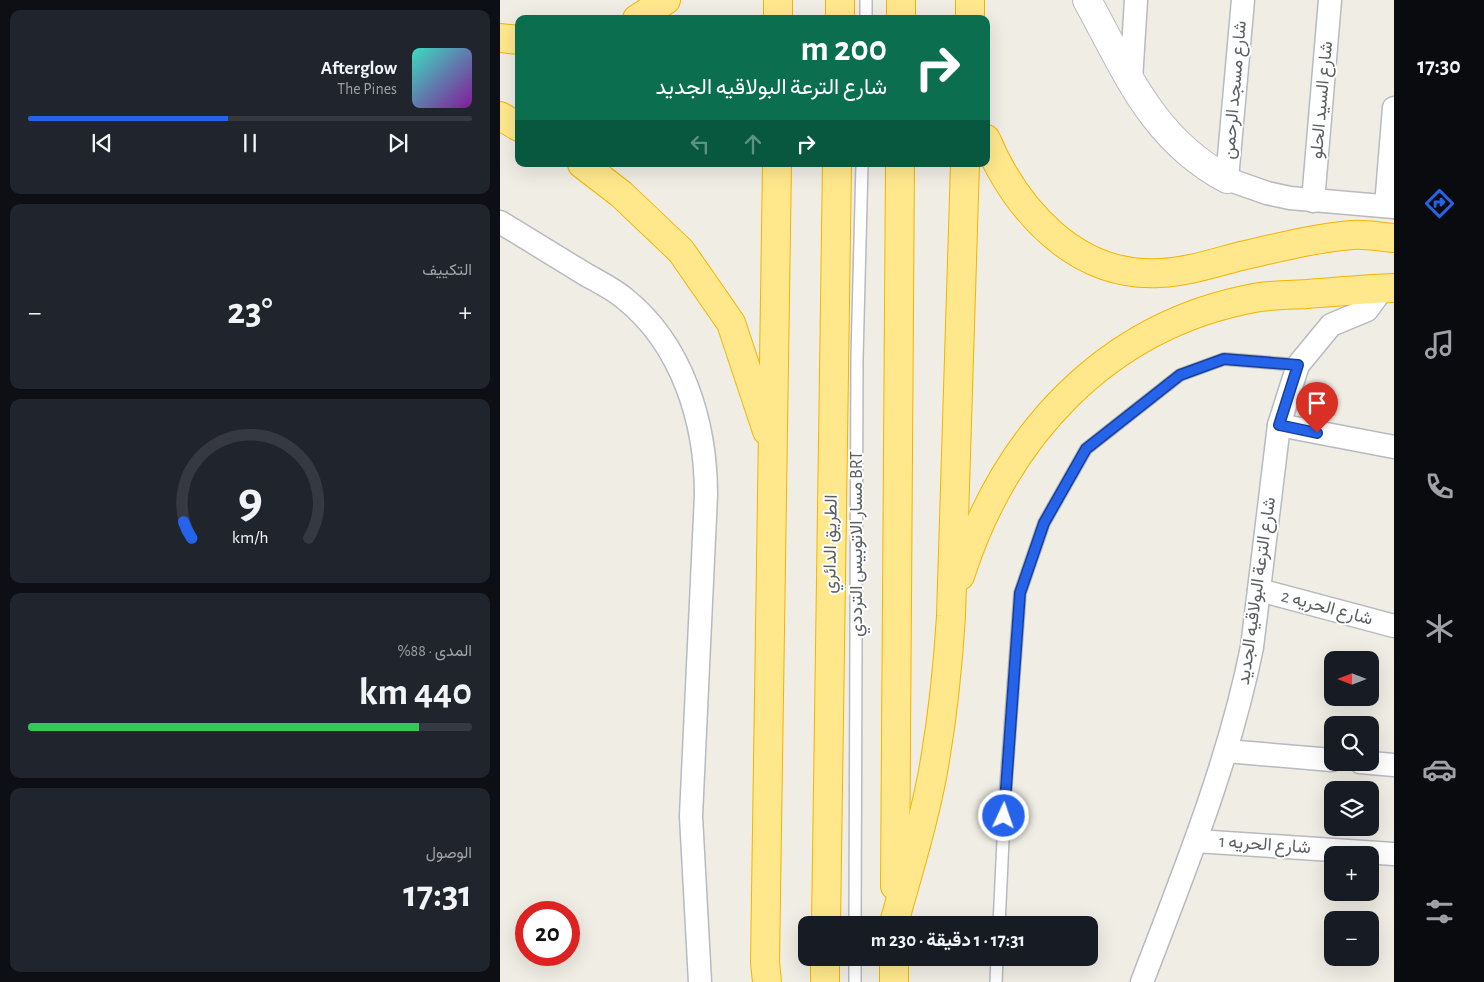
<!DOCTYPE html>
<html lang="ar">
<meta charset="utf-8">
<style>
body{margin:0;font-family:"Alegreya Sans",Vazirmatn,sans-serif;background:#20242c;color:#f1f3f6;direction:rtl;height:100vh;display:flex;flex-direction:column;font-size:19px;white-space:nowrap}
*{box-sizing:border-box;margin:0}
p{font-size:16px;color:#9ea1a6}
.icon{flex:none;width:28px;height:28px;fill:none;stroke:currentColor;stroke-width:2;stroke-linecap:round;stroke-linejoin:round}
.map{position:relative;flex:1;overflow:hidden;direction:ltr}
.sheet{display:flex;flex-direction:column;gap:10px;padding:10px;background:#0d0f14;width:500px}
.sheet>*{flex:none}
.top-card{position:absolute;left:15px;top:15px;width:475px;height:152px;border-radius:10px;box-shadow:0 5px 20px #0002;direction:rtl;background:#0b6e4f;color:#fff;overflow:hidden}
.needle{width:32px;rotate:270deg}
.fabs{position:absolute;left:824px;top:651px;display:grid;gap:10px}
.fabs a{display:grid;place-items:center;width:55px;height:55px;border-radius:10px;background:#171b24;box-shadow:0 5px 20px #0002;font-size:25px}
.speed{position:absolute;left:15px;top:901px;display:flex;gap:10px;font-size:25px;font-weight:700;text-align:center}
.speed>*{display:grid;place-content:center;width:65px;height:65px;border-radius:50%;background:#171b24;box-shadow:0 5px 20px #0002;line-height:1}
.speed .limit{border:8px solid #d22;background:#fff;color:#111}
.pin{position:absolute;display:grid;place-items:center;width:42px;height:42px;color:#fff;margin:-51px -21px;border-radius:50% 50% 50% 0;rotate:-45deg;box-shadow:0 0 5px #0007}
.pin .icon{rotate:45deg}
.me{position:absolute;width:55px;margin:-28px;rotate:3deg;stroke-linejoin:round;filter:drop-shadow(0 0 4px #0008)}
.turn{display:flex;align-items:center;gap:18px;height:105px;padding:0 20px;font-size:22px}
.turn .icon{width:65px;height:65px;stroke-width:2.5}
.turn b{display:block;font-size:35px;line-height:42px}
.lanes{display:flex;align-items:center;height:48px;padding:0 20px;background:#0003;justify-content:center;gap:25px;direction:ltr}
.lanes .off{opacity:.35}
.big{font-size:38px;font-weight:700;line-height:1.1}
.sheet .tile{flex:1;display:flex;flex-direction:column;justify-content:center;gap:8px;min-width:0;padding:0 18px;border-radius:10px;background:#20242c}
.sheet .dial{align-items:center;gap:0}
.dial svg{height:130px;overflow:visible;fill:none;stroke:#363941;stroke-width:7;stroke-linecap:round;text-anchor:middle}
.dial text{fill:#f1f3f6;stroke:none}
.song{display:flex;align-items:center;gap:15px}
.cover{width:60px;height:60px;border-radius:8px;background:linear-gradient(135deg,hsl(170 70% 55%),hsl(290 70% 35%))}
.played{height:5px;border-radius:2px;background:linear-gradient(90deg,#2563eb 45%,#363941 45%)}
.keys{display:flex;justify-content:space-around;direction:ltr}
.heat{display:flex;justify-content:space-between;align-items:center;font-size:28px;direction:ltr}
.charge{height:8px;border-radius:4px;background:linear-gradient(90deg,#34c759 88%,#363941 0)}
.trip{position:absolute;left:298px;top:916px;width:300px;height:50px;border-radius:10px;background:#171b24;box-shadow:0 5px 20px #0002;font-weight:700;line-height:50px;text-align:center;direction:rtl}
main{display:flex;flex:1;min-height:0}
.dock{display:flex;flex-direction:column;width:90px;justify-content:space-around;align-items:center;background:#090b0e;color:#9ea1a6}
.dock .icon{width:35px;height:35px}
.dock .active{color:#2563eb}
.dock b{font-size:22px;color:#f1f3f6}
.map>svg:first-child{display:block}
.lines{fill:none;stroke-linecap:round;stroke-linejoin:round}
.lane-casing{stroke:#b7babf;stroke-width:14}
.street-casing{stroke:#b7babf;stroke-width:25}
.secondary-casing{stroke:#b8bbc1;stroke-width:30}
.highway-casing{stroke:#f4b400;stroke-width:30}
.lane{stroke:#fff;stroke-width:11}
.street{stroke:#fff;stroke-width:22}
.secondary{stroke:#fff;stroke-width:28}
.highway{stroke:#ffe88c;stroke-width:28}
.route-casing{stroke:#184099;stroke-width:12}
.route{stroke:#2563eb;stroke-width:9}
.labels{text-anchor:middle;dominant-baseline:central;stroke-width:4;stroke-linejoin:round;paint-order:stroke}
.street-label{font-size:18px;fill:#5c6065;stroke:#fff}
</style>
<main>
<nav class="dock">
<b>17:30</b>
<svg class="icon active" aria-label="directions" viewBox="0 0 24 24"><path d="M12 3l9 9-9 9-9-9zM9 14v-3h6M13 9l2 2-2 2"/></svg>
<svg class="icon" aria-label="music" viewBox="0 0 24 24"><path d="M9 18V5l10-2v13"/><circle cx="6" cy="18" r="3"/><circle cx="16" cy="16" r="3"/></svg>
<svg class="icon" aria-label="phone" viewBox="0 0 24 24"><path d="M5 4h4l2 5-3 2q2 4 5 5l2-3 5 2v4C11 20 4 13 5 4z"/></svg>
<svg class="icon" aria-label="climate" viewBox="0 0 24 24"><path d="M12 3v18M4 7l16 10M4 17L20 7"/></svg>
<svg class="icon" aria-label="car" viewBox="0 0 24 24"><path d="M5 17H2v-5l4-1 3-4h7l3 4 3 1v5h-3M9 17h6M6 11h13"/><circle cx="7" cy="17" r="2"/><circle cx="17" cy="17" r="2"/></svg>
<svg class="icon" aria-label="filters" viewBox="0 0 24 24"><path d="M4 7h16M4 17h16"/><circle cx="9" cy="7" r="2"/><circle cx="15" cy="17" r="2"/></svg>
</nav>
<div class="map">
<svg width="894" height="982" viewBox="0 0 894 982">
<rect width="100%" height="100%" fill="#efede4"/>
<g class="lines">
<defs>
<g id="lane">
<path d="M366,19V0"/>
<path d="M355,925L357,358L362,164"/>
<path d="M499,925L505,798L520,593L544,523L586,449L680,375L724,359L798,365"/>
<path d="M355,982V958"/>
<path d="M496,982L497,958"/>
</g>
<g id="street">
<path d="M743,0L727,179L767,193L790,198L894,207"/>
<path d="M631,80L636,0"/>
<path d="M813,201L830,0"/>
<path d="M886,206L894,108"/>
<path d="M0,222C28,239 56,256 85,274C97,281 112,288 124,298C183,345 206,423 206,495L191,816L200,982"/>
<path d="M779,425L894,447"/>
<path d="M759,590L894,626"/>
<path d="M726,751L832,760"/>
<path d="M860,762L894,765"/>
<path d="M696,841L894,854"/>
<path d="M642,982C684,872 729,762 752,647L779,425L798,365L831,325L867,310L883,288"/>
</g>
<path id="secondary" d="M587,0C626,71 652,139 727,179"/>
<g id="highway">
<path d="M137,19L166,0"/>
<path d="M278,19V0"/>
<path d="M340,19V0"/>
<path d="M401,19V0"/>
<path d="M470,19V0"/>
<path d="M0,38L19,40"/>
<path d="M0,116L19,127"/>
<path d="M486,139C516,210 576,278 660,273C687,272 714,263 741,256C777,248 815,238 852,235C866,234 881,237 894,238"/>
<path d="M82,164L121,194L181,251L231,323L267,431"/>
<path d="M460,576C505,436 605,326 754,298C771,295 789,295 807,294C836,292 865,289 894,288"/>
<path d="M395,886L400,164"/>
<path d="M394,923C409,869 426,815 435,760C443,713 448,665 451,616L465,164"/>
<path d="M326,925L337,164"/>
<path d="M267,982L265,962L277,164"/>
<path d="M325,982V958"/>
<path d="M394,982V958"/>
</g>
</defs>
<!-- lane casing -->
<use href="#lane" class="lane-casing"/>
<!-- street casing -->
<use href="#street" class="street-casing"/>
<!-- secondary casing -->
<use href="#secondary" class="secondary-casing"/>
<!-- highway casing -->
<use href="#highway" class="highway-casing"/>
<!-- lane -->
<use href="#lane" class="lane"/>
<!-- street -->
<use href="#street" class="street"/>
<!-- secondary -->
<use href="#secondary" class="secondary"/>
<!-- highway -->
<use href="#highway" class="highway"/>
</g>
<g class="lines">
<defs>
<path id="route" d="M504,816L520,593L544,523L586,449L680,375L724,359L798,365L779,425L817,433"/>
</defs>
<!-- route casing -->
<use href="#route" class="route-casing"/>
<!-- route -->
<use href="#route" class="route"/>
</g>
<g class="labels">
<!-- street labels -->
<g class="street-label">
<text transform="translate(735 90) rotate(-85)">شارع مسجد الرحمن</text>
<text transform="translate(822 100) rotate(-85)">شارع السيد الحلو</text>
<text transform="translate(331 544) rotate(-89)">الطريق الدائري</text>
<text transform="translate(357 544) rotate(-90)">مسار الاتوبيس الترددي BRT</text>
<text transform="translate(757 591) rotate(-82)">شارع الترعة البولاقيه الجديد</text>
<text transform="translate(827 608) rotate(15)">شارع الحريه 2</text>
<text transform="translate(765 845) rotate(4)">شارع الحريه 1</text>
</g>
</g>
</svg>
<div class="fabs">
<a><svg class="needle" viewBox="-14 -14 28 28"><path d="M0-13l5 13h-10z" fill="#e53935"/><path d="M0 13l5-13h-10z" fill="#9ea1a6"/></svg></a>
<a><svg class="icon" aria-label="search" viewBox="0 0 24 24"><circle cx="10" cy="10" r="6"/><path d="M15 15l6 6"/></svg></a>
<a><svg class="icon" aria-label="layers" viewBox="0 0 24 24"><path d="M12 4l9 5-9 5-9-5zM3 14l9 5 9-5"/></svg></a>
<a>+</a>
<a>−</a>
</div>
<div class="speed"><div class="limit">20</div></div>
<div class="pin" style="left:817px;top:433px;background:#d93025"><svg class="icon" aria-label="arrive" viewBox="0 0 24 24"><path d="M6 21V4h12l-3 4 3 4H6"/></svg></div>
<svg class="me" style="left:504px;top:816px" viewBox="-20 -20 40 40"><circle r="17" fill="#2563eb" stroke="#fff" stroke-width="3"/><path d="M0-11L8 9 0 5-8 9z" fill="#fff"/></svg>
<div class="trip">17:31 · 1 دقيقة · 230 m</div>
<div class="top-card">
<div class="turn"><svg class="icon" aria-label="right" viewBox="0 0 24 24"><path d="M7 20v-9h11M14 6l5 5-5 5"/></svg><div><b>200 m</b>شارع الترعة البولاقيه الجديد</div></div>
<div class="lanes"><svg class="icon off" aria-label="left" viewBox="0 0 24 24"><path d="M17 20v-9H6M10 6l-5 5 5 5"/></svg><svg class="icon off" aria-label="ahead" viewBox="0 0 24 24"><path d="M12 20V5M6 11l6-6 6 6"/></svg><svg class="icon" aria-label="right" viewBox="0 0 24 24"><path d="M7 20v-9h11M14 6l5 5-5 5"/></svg></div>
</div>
</div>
<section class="sheet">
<div class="tile">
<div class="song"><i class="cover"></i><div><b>Afterglow</b><p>The Pines</p></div></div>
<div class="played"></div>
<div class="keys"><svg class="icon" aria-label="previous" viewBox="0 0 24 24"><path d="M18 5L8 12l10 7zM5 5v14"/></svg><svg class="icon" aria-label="pause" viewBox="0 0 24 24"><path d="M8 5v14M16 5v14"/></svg><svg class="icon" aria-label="next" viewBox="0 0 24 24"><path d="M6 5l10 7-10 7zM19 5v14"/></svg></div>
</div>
<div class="tile"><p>التكييف</p>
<div class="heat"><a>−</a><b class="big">23°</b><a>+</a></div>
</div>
<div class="tile dial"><svg viewBox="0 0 100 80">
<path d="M14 69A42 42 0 1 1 86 69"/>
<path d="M14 69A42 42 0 0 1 9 59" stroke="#2563eb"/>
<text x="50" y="56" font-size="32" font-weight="700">9</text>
<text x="50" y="72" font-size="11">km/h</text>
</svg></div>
<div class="tile"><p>المدى · 88%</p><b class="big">440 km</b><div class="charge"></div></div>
<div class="tile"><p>الوصول</p><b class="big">17:31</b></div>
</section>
</main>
